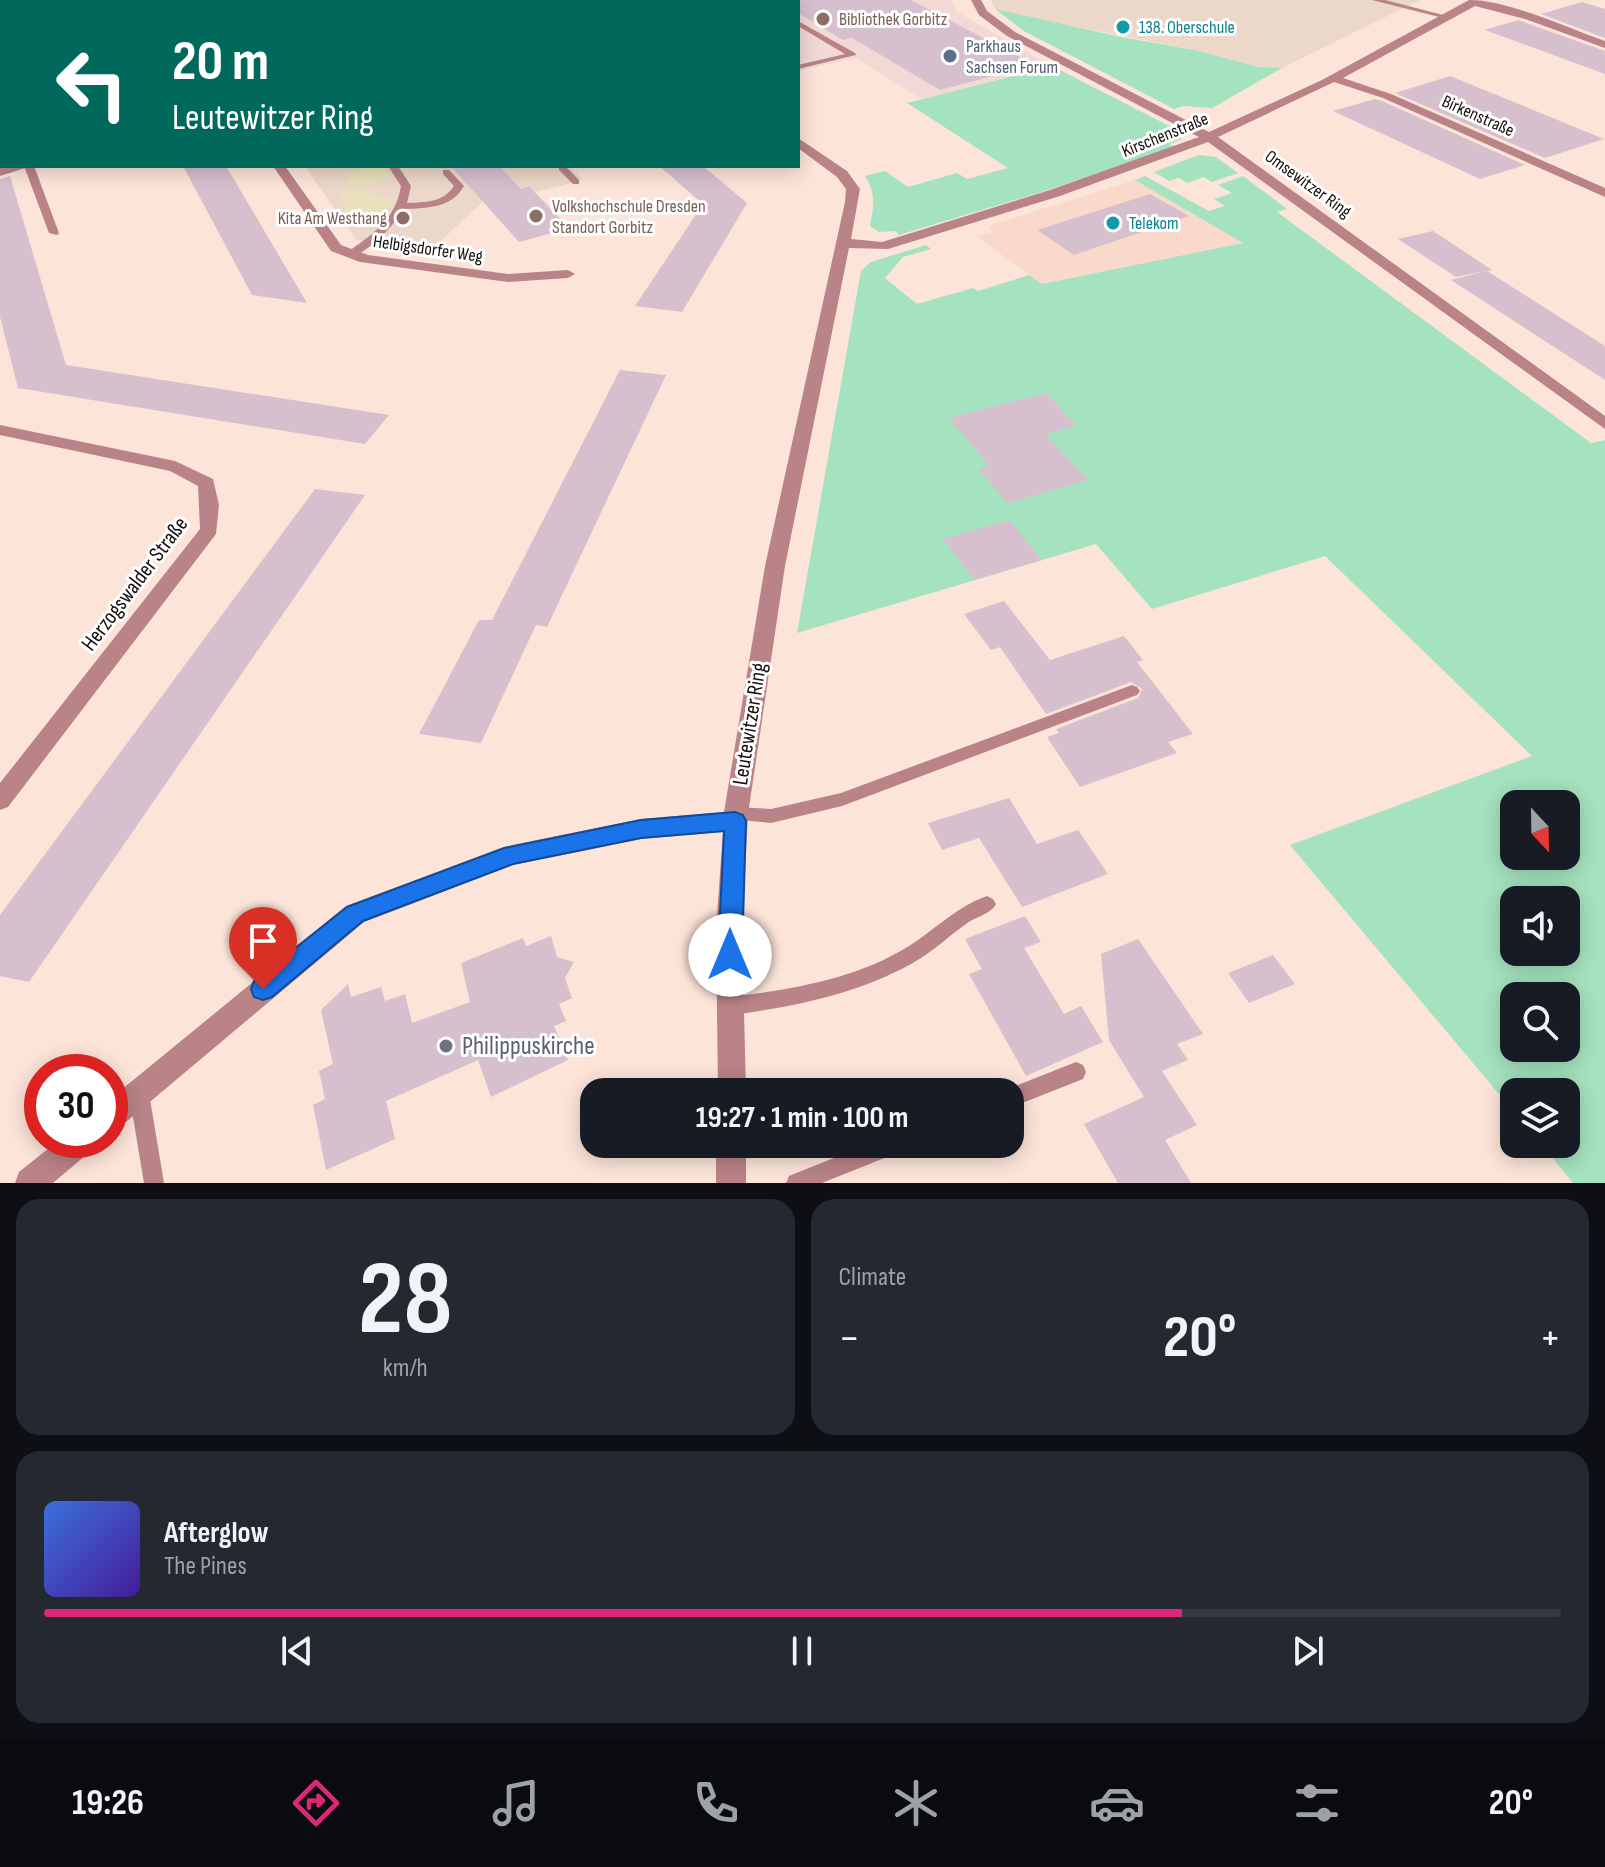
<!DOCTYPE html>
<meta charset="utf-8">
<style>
body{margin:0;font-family:"Sofia Sans Condensed",sans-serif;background:#242831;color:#f1f3f6;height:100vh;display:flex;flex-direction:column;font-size:30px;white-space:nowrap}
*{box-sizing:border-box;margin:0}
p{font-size:26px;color:#9ea1a6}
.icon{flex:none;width:44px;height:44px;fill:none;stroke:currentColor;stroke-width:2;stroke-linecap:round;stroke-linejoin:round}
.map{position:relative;height:1183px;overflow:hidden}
.details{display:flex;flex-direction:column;gap:16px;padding:16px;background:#0d0f14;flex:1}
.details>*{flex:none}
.top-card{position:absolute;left:0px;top:0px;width:800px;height:168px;box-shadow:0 4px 20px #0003;background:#00695c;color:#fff;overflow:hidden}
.needle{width:52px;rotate:158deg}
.controls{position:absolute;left:1500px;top:790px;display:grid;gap:16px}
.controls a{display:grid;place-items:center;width:80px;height:80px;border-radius:16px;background:#171b24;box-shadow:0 4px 20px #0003;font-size:40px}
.speed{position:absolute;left:24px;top:1054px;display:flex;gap:16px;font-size:40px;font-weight:700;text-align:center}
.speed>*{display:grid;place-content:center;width:104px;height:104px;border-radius:50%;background:#171b24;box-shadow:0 4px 20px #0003;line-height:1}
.speed .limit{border:12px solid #d22;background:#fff;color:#111}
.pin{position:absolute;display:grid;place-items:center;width:68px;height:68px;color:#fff;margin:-82px -34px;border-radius:50% 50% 50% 0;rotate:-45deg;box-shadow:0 0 8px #0007}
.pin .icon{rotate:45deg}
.me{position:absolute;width:88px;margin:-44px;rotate:0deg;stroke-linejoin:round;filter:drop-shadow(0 0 6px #0008)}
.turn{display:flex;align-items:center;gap:28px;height:168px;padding:0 40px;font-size:36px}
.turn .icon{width:104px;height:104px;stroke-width:2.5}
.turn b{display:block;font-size:56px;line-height:68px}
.big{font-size:60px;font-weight:700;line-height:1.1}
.details .widget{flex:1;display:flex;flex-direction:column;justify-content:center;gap:12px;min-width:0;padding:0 28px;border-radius:24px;background:#242831}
.details .dial{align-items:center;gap:0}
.dial b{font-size:104px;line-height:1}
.song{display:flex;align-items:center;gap:24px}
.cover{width:96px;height:96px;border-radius:12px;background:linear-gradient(135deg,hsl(220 70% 55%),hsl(260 70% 35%))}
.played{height:8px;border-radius:4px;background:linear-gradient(90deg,#db2777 75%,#363941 75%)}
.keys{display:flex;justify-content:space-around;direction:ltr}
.heat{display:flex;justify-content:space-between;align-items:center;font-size:44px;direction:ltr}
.details .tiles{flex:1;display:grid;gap:16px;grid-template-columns:1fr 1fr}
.widget:last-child{grid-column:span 2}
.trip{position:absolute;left:580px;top:1078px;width:444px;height:80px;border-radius:24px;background:#171b24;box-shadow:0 4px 20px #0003;font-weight:700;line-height:80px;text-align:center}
.dock{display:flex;height:128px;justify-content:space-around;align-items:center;background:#090b0e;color:#9ea1a6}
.dock .icon{width:56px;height:56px}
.dock .selected{color:#db2777}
.dock b{font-size:36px;color:#f1f3f6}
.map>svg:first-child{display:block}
.commercial{fill:#f3d9d6}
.built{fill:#f9d9ca}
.education{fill:#ebd8c8}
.green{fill:#a5e2bf;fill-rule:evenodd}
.sand{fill:#eae0bb}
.building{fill:#d6c0ce}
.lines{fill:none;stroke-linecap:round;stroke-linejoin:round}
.lane{fill:#b98388;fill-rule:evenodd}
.street{fill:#b98388;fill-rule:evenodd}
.tram{stroke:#94847c;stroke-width:2}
.route{fill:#1a73e8;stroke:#114b97;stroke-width:2}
.education-dot{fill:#8d6e63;stroke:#fff;stroke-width:3}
.culture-dot{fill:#0f9aa8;stroke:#fff;stroke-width:3}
.service-dot{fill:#5c6f8a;stroke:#fff;stroke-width:3}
.worship-dot{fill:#6b7280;stroke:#fff;stroke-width:3}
.labels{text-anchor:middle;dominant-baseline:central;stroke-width:6;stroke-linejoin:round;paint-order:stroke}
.far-education-label{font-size:18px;fill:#785e54;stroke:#fff;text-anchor:start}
.far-culture-label{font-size:18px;fill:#0d838f;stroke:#fff;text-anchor:start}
.far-service-label{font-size:18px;fill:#4e5e75;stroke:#fff;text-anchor:start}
.far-street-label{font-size:18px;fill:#160e0b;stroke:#fff}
.street-label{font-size:22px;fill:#160e0b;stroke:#fff}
.near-worship-label{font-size:26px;fill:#5b616d;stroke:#fff;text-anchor:start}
</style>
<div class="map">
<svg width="1605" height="1183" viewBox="0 0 1605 1183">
<rect width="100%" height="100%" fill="#fce4d9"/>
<!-- commercial -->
<path class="commercial" d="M603,0H951L957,12L1052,66L921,99L856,58L798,71V2Z"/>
<!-- built -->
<path class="built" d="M1135,180L1244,243L1042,284L976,236L993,232L988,226Z"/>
<!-- education -->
<g class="education">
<path d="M991,0H1420L1282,68L1258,67L1195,50L1037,19L995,9Z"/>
<path d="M305,166H569L583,180L535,192L529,186L489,196L430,251L356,240Z"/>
</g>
<!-- green -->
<g class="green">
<path d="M995,9L1126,38L1195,50L1258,67L1282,68L1212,108L1184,106L1174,109L1024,31Z"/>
<path d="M1052,66L1175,129L1182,136L1180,140L1169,144L1174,147L1048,190L899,235L895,231L879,232L870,226C874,207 876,193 865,176L885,171L908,187L957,173L967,179L1008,168L907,103Z"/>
<path d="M1199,155L1216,157L1238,173L1212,182L1204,177L1187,183L1179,178L1169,181L1154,172Z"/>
<path d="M1145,176L1209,211L1225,206L1214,199L1232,193L1218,185L1243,176L1287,209L1277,212L1591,443L1605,440V1183H1573L1541,1144H1566V1092H1514V1112L1290,845L1532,756L1325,556L1152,609L1096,544L797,633L861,271L871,262L926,245L931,249L903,257L885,278L917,304L973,288L978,291L1029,275L1042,284L1243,243L1135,180ZM1514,804H1566V856H1514ZM1514,900H1566V952H1514ZM1514,996H1566V1048H1514Z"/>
</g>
<!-- sand -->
<g class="sand">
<path d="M368,166L382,167L391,175C379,187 361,189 346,182L348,173Z"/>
<path d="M362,188L370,194L390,198L392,205C380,217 359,220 344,210L346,202L338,198L339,194Z"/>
</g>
<!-- building -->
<g class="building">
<path d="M777,0H911L1035,65L940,90L852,38L843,40L798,13V2Z"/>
<path d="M1582,2L1605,9V38L1541,14Z"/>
<path d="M1518,20L1605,51V74L1485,30Z"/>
<path d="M1450,76L1604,139L1545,158L1395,93Z"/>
<path d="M1375,99L1382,101L1525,165L1480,179L1333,111Z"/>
<path d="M183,166H226L307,303L252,295Z"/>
<path d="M451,166H499L521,189L529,186L566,225L548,229L552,233L519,242Z"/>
<path d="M659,166H703L747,203L682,312L635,306L703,204Z"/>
<path d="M10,176L66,365L389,415L365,444L18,388L0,317V179Z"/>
<path d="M1150,194L1189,216L1074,255L1037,230Z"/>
<path d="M1433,231L1492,270L1487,271L1605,346V380L1451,280L1486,271L1456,277L1398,239Z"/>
<path d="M620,370L666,375L547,627L536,625L481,743L419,734L479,620H492Z"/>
<path d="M1046,393L1077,426L1046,434L1088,480L1008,503L978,469L989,466L949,418Z"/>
<path d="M315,489L365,495L29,982L0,976V915Z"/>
<path d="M1009,520L1042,560L974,580L943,539Z"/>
<path d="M1004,601L1050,660L1124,636L1143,660L1137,662L1193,734L1168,742L1177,753L1080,787L1047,737L1059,733L1056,729L1138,698L1142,689L1131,682L1046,714L1000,647L991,650L964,614Z"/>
<path d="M1009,798L1037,844L1078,830L1108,874L1022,907L979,838L942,850L928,823Z"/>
<path d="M1025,916L1041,942L1024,948L1064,1014L1081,1006L1103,1042L1026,1076L969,974L982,969L965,939Z"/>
<path d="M551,936L557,957L574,962L565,978L572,998L559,1004L566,1021L554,1026L568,1060L491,1097L478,1060L386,1101L395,1139L326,1170L313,1105L325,1099L319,1071L333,1064L321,1010L348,984L351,997L381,987L385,1001L405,994L412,1023L470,1002L461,963L523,938L526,946Z"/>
<path d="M1138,939L1203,1034L1177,1044L1188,1060L1162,1071L1197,1125L1165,1140L1191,1183H1118L1084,1124L1144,1097L1109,1040L1101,954Z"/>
<path d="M1273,955L1295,984L1249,1003L1228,973Z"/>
</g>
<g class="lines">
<!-- lane -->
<g class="lane">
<path d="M756,0H766L768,2H759Z"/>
<path d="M1372,0H1385L1451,17L1447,19Z"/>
<rect x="0" y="11" width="2" height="4"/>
<path d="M798,21L855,53L856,55L798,69V65L845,54L798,26Z"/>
<path d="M24,166H34L59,233L57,235L49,233Z"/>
<path d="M388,166H398L411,186L407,203C425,202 443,203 454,186L443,174V170H449L464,186C452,208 427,208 404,209C395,224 365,258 346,257V253C372,235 396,219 401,186Z"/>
<path d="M559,166H565L579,180V184H573L559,170Z"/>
<path d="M1132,685L1137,687L1140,691L1137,695L842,806L771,823L730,819L728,814L730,809L736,807L771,809L841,793Z"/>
<path d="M987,896L993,899L996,904C991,914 975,917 966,924C950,935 937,948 921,958C864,993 798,1006 732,1015L725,1012L723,1006L725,1000L732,997C793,989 856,979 909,946C936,929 956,907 987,896Z"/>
<path d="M1076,1062L1083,1065L1086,1072L1083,1079L1010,1108V1092L1003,1091Z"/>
<path d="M139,1083L146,1086L149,1093L164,1183H144L129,1093L132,1086Z"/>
<path d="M869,1144H905L902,1151L822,1183H786L789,1176Z"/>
</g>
<!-- street -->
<g class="street">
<path d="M971,0H981L987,11L1015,32L1209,132L1322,80L1469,0C1508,0 1565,27 1605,41V48L1525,19L1475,6L1343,78L1391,94L1605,188V197L1383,98L1334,82L1218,137L1605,416V429L1208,142L1060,196L888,249L849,248L785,566L748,814L742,929L746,1092H718L716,929L723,832L641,839L513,865L364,922L120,1127L110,1131V1099L346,906L512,845L641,819L724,812L765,566L845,202L846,189L837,177L798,148V138L847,171L860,189L851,239L882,242L1050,190L1199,137L1007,36L979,15Z"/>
<path d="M9,166H32L0,176V168Z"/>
<path d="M273,166H285L341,245L368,255L508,274L568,270L575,274L568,278L508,282L360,262L331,251Z"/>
<path d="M0,425L175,461L213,479L219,505L216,534L8,807L0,810V783L200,529L198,486L170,471L0,435Z"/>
<path d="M59,1140H97L92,1150L53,1183H15L19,1172Z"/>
<rect x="716" y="1144" width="30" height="39"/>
</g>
<!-- tram -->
<g class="tram">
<path d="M298,2L309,0"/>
<path d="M318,2L329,0"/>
</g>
</g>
<!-- route -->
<path class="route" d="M735,812L743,815L746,821L742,955L738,962L730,965L722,962L718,955L724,831L641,838L513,864L363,921L272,997L263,1000L254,997L251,989L254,981L347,907L504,848L641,820Z"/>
<!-- markers -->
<g class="education-dot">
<circle cx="823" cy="19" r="8"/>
<circle cx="536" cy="216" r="8"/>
<circle cx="403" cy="218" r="8"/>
</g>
<g class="culture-dot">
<circle cx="1123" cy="27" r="8"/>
<circle cx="1113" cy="223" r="8"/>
</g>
<circle class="service-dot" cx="950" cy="56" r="8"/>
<circle class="worship-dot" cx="446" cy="1046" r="8"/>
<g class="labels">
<!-- far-education labels -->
<g class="far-education-label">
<text x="839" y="19">Bibliothek Gorbitz</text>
<text x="552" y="206">Volkshochschule Dresden<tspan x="552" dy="21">Standort Gorbitz</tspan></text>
<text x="387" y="218" text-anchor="end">Kita Am Westhang</text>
</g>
<!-- far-culture labels -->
<g class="far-culture-label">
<text x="1139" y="27">138. Oberschule</text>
<text x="1129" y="223">Telekom</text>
</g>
<!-- far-service labels -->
<g class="far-service-label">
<text x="966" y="46">Parkhaus<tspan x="966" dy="21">Sachsen Forum</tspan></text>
</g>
<!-- far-street labels -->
<g class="far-street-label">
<text transform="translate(1478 116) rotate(24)">Birkenstraße</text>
<text transform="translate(1165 135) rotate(-22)">Kirschenstraße</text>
<text transform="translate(1308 184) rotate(36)">Omsewitzer Ring</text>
<text transform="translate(428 249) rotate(8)">Helbigsdorfer Weg</text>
</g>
<!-- street labels -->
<g class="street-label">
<text transform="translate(135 584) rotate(-53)">Herzogswalder Straße</text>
<text transform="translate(750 724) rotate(-81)">Leutewitzer Ring</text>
</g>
<!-- near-worship labels -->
<g class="near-worship-label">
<text x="462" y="1046">Philippuskirche</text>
</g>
</g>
</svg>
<div class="controls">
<a><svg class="needle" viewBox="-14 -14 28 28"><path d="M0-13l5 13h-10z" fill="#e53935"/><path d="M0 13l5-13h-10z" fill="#9ea1a6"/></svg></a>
<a><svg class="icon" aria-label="sound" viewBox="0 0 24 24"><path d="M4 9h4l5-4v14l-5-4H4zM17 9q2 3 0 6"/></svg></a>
<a><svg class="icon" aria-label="search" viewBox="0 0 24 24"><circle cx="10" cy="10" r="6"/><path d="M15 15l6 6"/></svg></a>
<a><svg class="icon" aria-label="layers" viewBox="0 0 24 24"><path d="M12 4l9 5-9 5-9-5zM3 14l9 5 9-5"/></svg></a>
</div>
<div class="speed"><div class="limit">30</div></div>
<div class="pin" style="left:263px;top:989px;background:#d93025"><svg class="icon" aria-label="arrive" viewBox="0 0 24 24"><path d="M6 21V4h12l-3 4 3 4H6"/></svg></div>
<svg class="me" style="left:730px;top:955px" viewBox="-20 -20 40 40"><circle r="19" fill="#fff"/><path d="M0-13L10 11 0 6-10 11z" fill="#1a73e8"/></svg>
<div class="trip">19:27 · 1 min · 100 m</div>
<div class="top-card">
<div class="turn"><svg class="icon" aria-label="left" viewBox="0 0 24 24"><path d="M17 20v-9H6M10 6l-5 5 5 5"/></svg><div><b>20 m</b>Leutewitzer Ring</div></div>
</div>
</div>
<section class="details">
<div class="tiles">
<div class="widget dial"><b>28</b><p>km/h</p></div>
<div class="widget"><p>Climate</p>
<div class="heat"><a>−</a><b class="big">20°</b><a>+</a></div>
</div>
<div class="widget">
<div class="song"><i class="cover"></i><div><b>Afterglow</b><p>The Pines</p></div></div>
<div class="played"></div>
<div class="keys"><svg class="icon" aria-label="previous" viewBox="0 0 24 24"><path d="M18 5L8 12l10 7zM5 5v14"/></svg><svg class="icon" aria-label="pause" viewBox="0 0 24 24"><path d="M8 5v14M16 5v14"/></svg><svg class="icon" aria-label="next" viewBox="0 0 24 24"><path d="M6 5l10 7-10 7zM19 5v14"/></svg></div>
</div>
</div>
</section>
<nav class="dock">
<b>19:26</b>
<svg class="icon selected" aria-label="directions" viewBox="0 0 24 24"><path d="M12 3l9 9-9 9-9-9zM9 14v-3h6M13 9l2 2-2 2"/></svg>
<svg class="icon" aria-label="music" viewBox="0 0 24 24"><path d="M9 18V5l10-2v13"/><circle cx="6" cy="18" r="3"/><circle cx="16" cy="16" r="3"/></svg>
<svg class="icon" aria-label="phone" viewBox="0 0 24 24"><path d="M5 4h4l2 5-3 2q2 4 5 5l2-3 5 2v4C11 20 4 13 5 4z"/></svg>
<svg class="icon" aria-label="climate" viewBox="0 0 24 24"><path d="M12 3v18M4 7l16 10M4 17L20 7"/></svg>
<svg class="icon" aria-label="car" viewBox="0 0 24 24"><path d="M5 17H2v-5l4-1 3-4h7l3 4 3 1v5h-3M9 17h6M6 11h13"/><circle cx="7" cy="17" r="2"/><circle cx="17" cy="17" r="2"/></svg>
<svg class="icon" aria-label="filters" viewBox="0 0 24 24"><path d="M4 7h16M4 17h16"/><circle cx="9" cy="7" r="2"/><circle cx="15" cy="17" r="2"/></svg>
<b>20°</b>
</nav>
